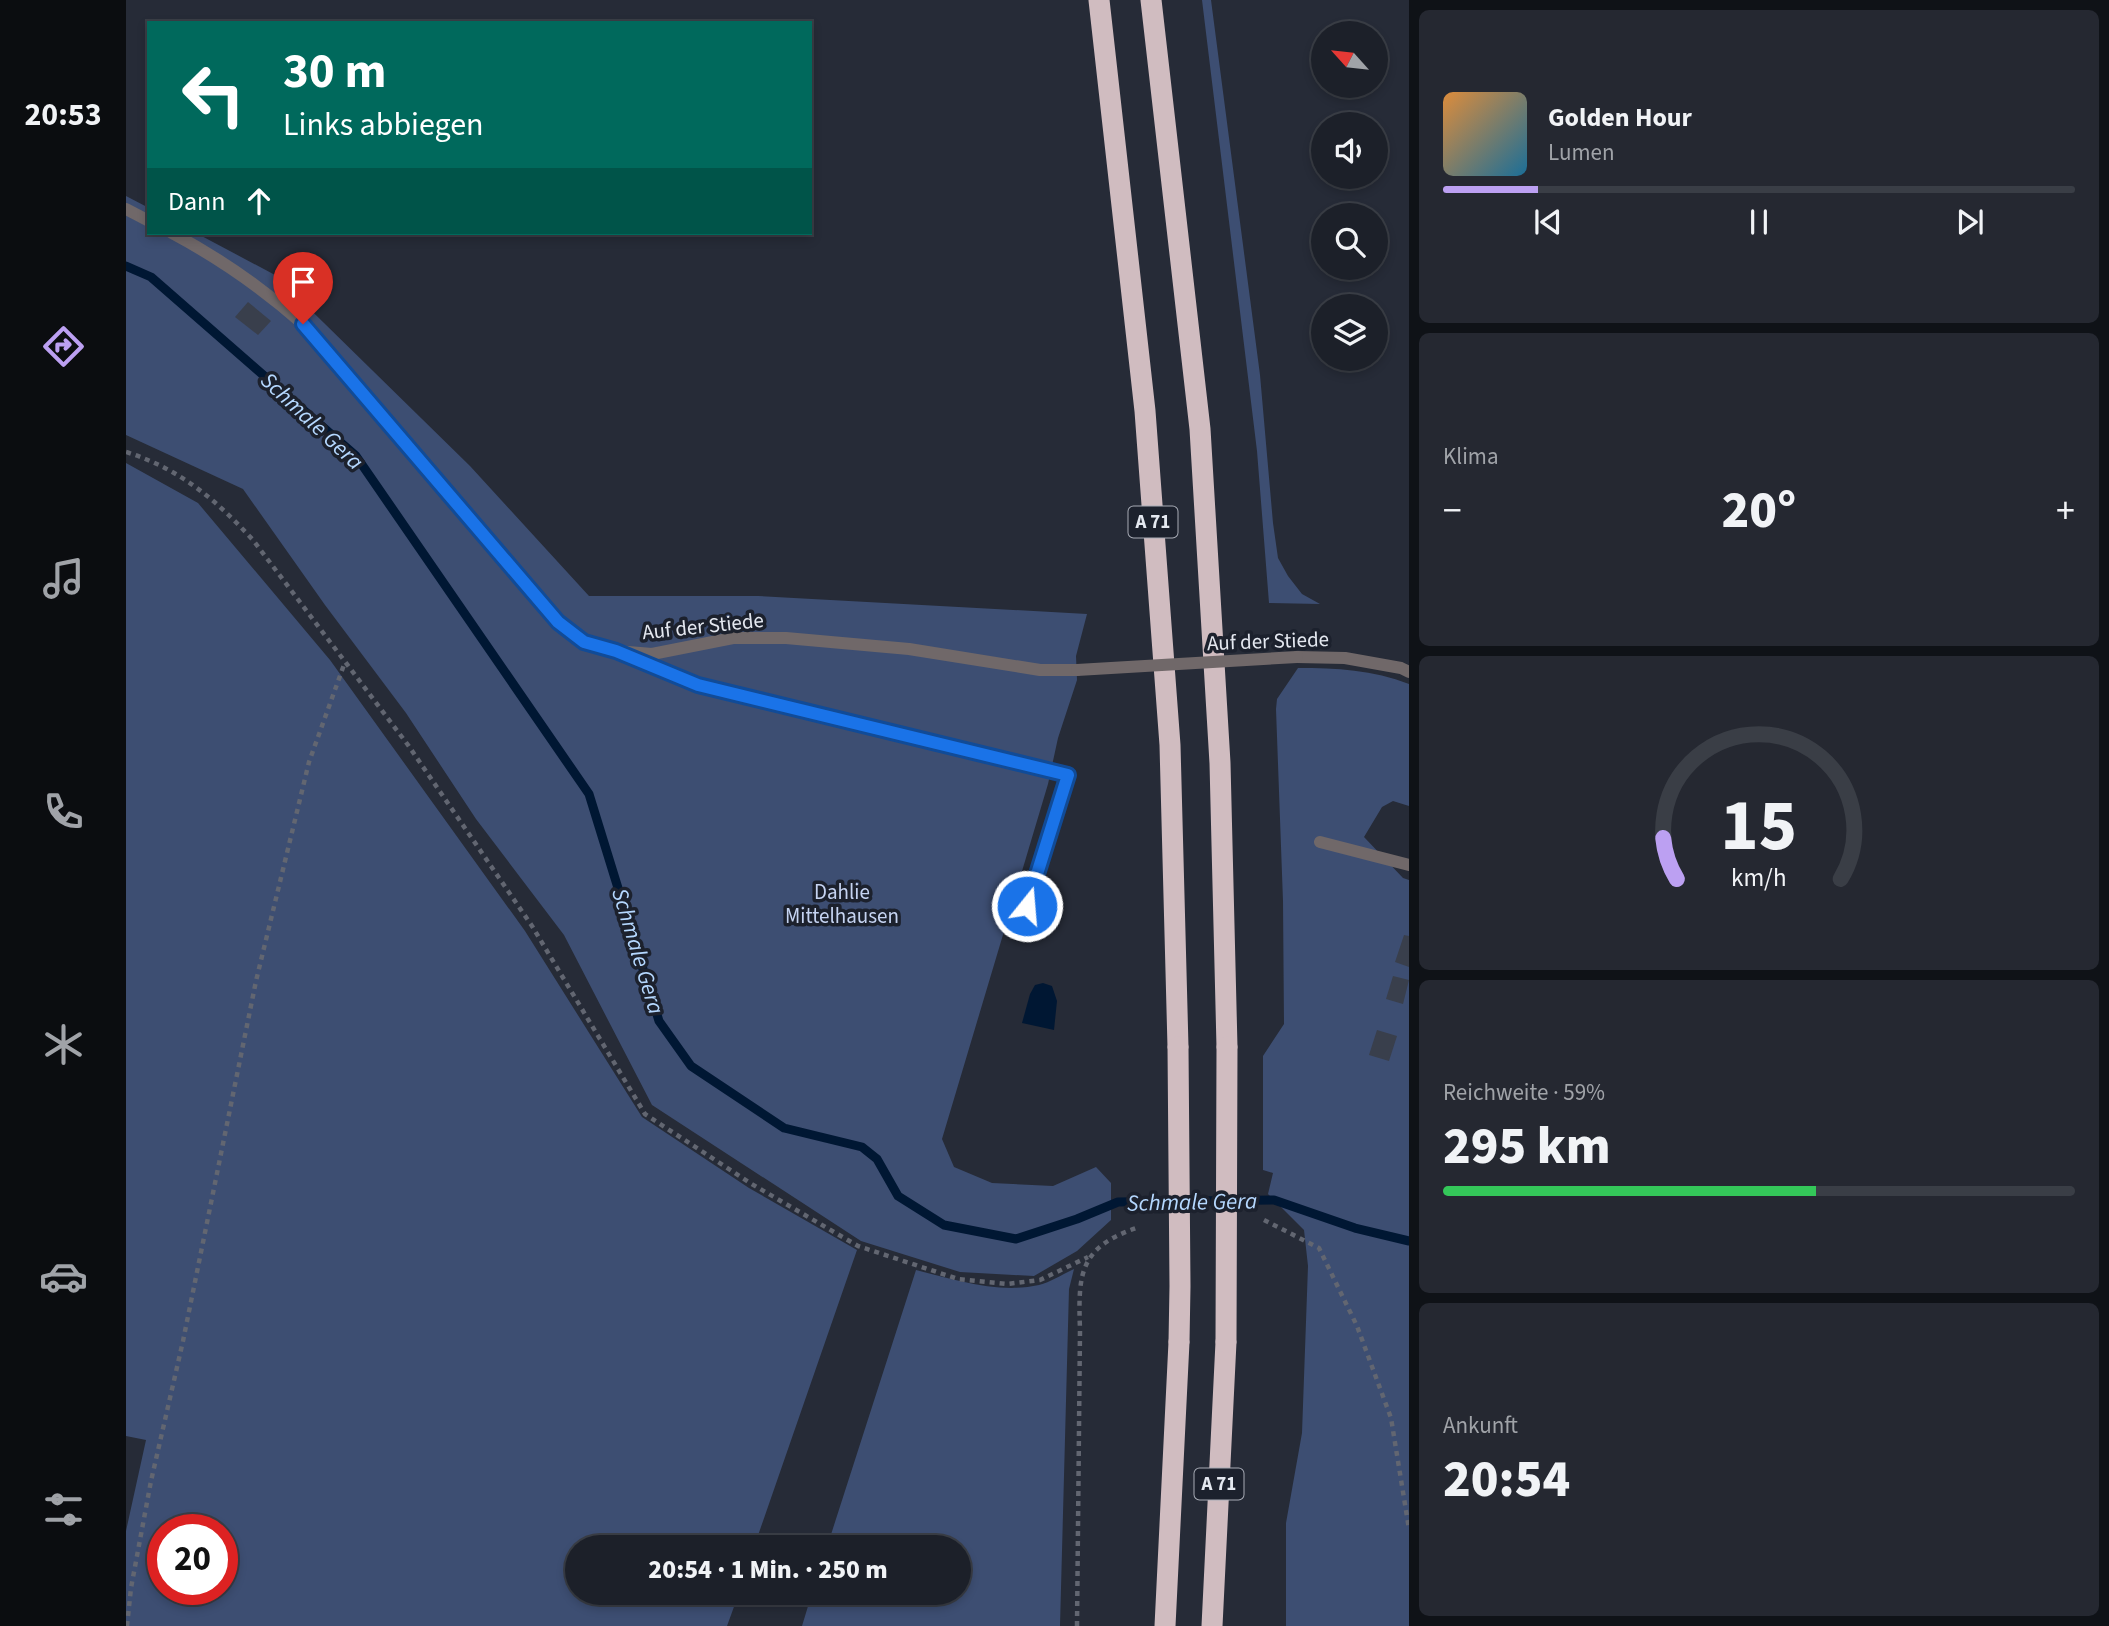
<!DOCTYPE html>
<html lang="de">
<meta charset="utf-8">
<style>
body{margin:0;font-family:"Source Sans 3",sans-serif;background:#252831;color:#f1f3f6;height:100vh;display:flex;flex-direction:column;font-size:26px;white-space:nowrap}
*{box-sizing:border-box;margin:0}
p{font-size:23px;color:#a0a3a8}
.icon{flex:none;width:38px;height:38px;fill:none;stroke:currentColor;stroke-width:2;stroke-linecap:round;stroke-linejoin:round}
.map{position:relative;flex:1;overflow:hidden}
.drawer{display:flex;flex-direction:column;gap:10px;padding:10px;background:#0f1217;width:700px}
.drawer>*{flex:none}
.hud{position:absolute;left:21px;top:21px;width:665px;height:214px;border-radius:0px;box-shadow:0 4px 10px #0003,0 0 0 2px #3a3e46;background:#00695c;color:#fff;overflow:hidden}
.needle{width:46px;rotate:297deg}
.buttons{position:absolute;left:1185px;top:21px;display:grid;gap:14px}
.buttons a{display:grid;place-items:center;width:77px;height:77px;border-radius:50%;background:#1c2029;box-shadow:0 4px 10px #0003,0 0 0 2px #3a3e46;font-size:35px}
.speed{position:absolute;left:21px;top:1514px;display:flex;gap:14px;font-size:35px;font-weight:700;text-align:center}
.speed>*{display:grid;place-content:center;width:91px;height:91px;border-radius:50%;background:#1c2029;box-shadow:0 4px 10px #0003,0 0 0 2px #3a3e46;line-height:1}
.speed .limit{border:10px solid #d22;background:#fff;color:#111}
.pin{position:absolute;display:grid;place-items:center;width:60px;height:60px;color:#fff;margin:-72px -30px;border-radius:50% 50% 50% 0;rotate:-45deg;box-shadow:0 0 7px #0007}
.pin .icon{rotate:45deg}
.me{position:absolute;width:77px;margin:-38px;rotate:17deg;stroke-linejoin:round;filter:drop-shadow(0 0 5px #0008)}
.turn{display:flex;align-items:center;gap:24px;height:147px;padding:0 21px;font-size:32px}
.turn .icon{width:91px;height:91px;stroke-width:2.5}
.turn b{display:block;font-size:49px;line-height:60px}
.then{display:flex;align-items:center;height:66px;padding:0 21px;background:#0003;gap:14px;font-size:26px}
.big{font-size:52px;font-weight:800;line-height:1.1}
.drawer .card{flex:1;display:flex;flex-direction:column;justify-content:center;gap:10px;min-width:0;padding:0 24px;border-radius:10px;background:#252831}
.drawer .dial{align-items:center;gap:0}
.dial svg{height:182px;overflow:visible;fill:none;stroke:#3a3e46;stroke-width:7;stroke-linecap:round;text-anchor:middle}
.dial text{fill:#f1f3f6;stroke:none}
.song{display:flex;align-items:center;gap:21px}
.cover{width:84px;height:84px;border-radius:10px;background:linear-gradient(135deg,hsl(30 70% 55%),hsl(200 70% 35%))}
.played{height:7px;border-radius:4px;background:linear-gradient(90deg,#bca0f2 15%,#3a3e46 15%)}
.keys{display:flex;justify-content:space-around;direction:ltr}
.heat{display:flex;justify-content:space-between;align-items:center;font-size:38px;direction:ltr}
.charge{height:10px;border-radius:5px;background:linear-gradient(90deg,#34c759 59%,#3a3e46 0)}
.trip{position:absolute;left:439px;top:1535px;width:406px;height:70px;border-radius:35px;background:#1c2029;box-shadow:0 4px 10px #0003,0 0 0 2px #3a3e46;font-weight:800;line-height:70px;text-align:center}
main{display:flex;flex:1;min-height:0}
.menu{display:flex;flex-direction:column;width:126px;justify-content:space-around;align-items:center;background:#0b0d10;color:#a0a3a8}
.menu .icon{width:49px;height:49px}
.menu .on{color:#bca0f2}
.menu b{font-size:32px;color:#f1f3f6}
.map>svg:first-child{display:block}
.green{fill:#3d4e72;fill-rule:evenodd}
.water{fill:#001733}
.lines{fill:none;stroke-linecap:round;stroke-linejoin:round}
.stream{stroke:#001733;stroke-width:9}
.building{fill:#393f4c}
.path{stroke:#626671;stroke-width:4.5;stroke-dasharray:5 5;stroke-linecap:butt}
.service{stroke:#706869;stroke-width:12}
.motorway{stroke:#d0bcc0;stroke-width:21}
.service-bridge{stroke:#706869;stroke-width:12}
.motorway-bridge{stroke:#d0bcc0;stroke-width:21}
.route-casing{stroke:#114b97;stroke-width:18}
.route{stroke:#1a73e8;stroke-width:12}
.labels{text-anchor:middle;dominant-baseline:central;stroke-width:7;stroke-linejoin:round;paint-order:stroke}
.shield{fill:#1c212d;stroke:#a8acb6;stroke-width:2}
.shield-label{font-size:19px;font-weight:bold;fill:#e4e8f0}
.street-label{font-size:21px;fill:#e4e8f0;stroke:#1c212d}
.park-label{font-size:21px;fill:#c5d3f1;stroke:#1c212d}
.water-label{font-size:23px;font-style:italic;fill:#b5d8ff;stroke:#1c212d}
</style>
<main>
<nav class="menu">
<b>20:53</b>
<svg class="icon on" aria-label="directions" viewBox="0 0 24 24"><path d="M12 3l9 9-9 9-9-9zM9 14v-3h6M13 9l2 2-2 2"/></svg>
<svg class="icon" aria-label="music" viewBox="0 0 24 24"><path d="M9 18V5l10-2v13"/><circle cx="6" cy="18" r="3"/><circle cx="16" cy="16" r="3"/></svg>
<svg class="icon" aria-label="phone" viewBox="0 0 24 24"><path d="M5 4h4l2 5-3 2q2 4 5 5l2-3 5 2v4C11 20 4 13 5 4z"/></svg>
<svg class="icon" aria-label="climate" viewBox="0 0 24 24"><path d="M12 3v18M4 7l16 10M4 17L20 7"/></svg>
<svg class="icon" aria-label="car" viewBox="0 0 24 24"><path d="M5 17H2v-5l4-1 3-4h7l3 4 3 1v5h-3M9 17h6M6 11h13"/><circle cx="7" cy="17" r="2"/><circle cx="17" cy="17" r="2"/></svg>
<svg class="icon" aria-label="filters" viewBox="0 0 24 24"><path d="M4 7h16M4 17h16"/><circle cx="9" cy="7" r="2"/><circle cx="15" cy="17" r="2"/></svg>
</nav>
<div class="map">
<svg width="1283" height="1626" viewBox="0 0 1283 1626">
<rect width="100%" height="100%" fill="#262b37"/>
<!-- green -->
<g class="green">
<path d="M1076,0H1085L1134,375L1147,523L1152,558L1162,576L1176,594L1194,604L1143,603L1131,451Z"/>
<path d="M0,196L23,208V233H70L149,275L344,466L463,596H632L961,614L950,656L951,680L932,738L922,784L816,1139L828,1167L866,1183L927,1186L970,1167L985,1183V1220L951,1251L908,1276L834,1272L735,1241L526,1105L438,935L350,819L280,713L199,605L117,489L0,435Z"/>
<path d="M0,463L72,503L204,660L399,931L516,1117L623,1188L731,1250L628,1547H452V1592L613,1593L601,1626H0V1531L20,1440L0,1436ZM37,1530H96V1589H37Z"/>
<path d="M1172,668C1210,668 1247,670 1283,684V806L1267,801L1256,807L1238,837L1277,878L1283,880V1626H1160V1523L1176,1433L1182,1266L1178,1230L1142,1194L1147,1173L1137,1170V1056L1158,1024L1157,901L1150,709L1151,699Z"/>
<path d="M948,1269L943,1289L934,1626H676L686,1593L833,1592V1547H701L790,1270C829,1280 873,1294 913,1285C925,1282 937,1274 948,1269Z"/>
</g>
<!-- water -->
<path class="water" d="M917,983L926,986L931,1001L928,1030L896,1023L904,994L909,985Z"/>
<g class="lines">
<!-- stream -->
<path class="stream" d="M0,266L25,277L230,456L463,794L533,1021L565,1066L658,1128L736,1147L751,1159L772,1196L818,1225L890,1239L951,1219L992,1202L1148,1200L1229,1228L1283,1241"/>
</g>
<!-- building -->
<g class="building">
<path d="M122,302L145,321L132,335L109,317Z"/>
<path d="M1278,935L1283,936V967L1269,962Z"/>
<path d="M1267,976L1283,980L1277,1004L1260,999Z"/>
<path d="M1251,1030L1271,1036L1263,1061L1243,1055Z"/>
</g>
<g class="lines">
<!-- path -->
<g class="path">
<path d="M0,452C54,469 89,499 127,540L282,745L406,926L519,1114L624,1183L732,1246L832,1279L881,1284L914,1280L962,1257"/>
<path d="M1138,1220L1193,1248L1231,1326L1265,1418L1283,1529"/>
<path d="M1,1626L5,1588L25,1481L57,1341L130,981L183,762L219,662"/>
<path d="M951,1626L954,1330C952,1273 953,1247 1013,1227"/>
</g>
<!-- service -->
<g class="service">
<path d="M0,209L23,221"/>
<path d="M46,233C95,259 135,287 177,324L432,622L458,642L490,651L526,654L607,638H660L783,649L914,670H951"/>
<path d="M503,656L572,685L942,775L901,906"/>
<path d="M1171,657L1219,658L1275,668L1283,672"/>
<path d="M1194,842L1283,865"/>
</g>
<!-- motorway -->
<g class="motorway">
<path d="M973,0L1019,411L1044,745L1052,1047"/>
<path d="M1025,0L1074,429L1094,763L1101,1047"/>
<path d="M1039,1626L1053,1342"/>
<path d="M1086,1626L1100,1342"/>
</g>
<!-- service-bridge -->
<path class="service-bridge" d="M951,670L1171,657"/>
<!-- motorway-bridge -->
<g class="motorway-bridge">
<path d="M1052,1047L1054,1286L1053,1342"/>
<path d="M1100,1342L1101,1047"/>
</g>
</g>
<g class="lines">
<defs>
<path id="route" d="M177,324L432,622L458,642L490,651L572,685L942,775L901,906"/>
</defs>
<!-- route casing -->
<use href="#route" class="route-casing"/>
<!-- route -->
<use href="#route" class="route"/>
</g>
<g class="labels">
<!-- shield labels -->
<g class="shield">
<rect x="1002.5" y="506.5" width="49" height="31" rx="5"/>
<rect x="1068.5" y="1468.5" width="49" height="31" rx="5"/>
</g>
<g class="shield-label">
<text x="1027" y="522">A 71</text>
<text x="1093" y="1484">A 71</text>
</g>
<!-- street labels -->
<g class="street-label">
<text transform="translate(577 626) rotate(-6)">Auf der Stiede</text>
<text transform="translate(1142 641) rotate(-2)">Auf der Stiede</text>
</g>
<!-- park labels -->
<g class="park-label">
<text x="716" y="892">Dahlie<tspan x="716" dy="24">Mittelhausen</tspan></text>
</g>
<!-- water labels -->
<g class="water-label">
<text transform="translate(186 421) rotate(43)">Schmale Gera</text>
<text transform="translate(512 951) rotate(73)">Schmale Gera</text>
<text transform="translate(1066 1202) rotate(-1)">Schmale Gera</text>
</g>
</g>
</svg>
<div class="buttons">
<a><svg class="needle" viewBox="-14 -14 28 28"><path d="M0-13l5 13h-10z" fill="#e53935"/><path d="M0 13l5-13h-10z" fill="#a0a3a8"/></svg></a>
<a><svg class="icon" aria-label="sound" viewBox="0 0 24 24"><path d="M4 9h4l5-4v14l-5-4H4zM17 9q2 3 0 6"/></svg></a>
<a><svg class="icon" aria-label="search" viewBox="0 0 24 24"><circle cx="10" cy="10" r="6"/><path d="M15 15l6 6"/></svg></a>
<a><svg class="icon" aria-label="layers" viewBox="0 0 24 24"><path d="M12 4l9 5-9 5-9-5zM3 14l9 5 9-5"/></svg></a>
</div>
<div class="speed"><div class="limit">20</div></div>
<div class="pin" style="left:177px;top:324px;background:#d93025"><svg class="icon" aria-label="arrive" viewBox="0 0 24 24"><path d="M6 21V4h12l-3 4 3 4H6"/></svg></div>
<svg class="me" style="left:901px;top:906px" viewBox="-20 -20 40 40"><circle r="17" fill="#1a73e8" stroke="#fff" stroke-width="3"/><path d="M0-11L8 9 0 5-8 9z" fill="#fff"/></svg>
<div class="trip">20:54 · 1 Min. · 250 m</div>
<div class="hud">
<div class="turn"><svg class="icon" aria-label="left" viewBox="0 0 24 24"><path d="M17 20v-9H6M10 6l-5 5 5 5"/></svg><div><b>30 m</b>Links abbiegen</div></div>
<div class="then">Dann<svg class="icon" aria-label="ahead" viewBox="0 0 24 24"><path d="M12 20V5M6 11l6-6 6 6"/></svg></div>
</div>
</div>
<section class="drawer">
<div class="card">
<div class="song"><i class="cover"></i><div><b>Golden Hour</b><p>Lumen</p></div></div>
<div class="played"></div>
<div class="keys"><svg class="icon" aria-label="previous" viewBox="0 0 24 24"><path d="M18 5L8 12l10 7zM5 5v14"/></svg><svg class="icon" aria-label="pause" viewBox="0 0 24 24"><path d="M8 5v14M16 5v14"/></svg><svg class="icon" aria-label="next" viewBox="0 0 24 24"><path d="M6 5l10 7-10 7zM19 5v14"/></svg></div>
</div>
<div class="card"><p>Klima</p>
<div class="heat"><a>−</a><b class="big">20°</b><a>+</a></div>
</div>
<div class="card dial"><svg viewBox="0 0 100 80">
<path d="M14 69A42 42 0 1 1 86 69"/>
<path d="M14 69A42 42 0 0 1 8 51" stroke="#bca0f2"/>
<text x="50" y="56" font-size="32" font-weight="700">15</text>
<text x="50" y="72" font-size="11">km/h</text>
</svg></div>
<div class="card"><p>Reichweite · 59%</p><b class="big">295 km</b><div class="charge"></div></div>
<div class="card"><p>Ankunft</p><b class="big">20:54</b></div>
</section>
</main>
